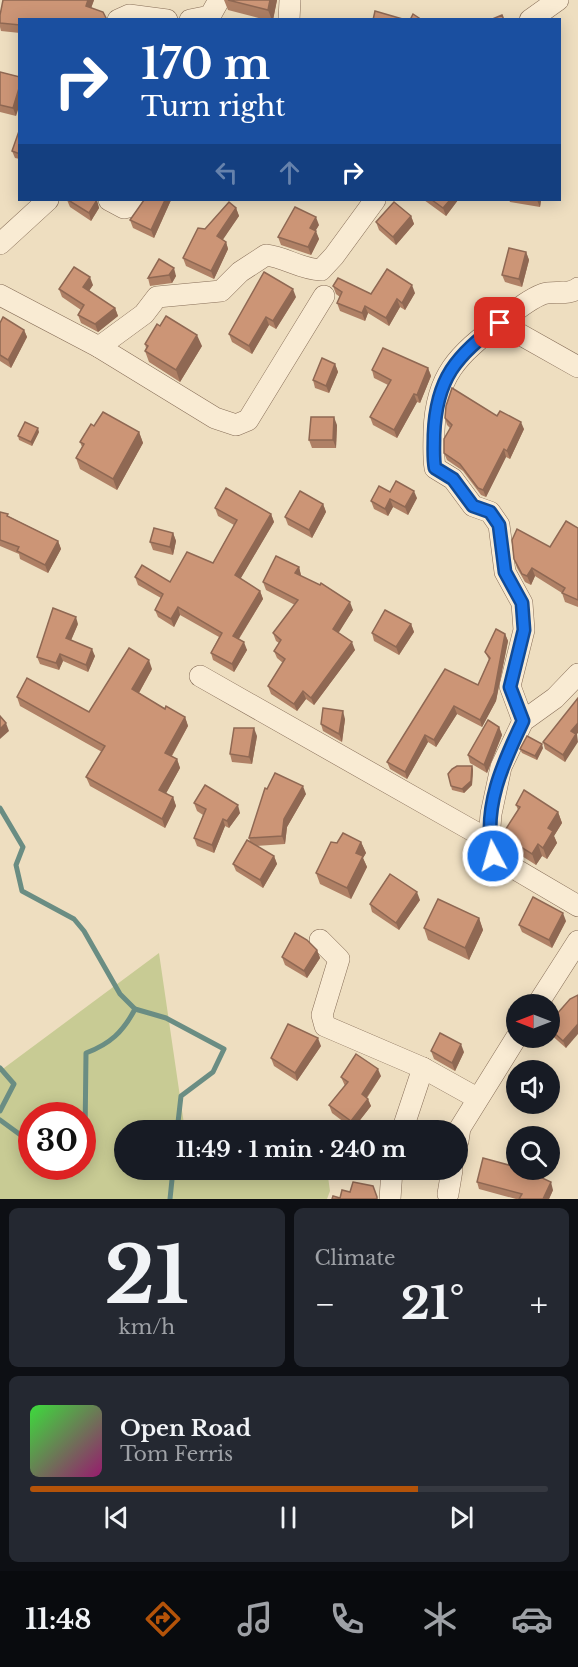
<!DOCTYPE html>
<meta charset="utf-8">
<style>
body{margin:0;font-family:"Libre Baskerville",serif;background:#242831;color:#f1f3f6;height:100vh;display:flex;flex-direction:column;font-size:22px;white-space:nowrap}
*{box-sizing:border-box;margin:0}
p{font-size:20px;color:#9ea1a6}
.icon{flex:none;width:33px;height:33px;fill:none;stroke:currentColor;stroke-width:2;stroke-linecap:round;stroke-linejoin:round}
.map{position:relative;height:1199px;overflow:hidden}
.details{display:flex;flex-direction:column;gap:9px;padding:9px;background:#0d0f14;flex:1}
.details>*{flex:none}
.banner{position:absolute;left:18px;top:18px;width:543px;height:183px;border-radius:0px;box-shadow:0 3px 15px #0003;background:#1a4fa0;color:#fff;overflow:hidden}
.needle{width:39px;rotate:270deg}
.tools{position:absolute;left:506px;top:994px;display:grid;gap:12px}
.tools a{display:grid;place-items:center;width:54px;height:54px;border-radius:50%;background:#171b24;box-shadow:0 3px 15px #0003;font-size:30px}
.speed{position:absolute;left:18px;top:1102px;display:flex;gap:12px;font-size:30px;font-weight:700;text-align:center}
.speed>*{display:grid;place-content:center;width:78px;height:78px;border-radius:50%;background:#171b24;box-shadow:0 3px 15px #0003;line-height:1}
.speed .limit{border:9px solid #d22;background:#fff;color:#111}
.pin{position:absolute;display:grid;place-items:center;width:51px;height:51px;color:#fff;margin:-26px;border-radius:12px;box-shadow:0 3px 9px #0006}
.me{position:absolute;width:66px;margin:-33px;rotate:354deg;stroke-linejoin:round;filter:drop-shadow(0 0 4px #0008)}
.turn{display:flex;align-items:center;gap:21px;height:126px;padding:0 24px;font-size:27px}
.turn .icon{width:78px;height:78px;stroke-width:2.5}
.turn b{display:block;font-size:42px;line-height:51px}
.lanes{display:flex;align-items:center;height:57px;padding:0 24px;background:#0003;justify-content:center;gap:30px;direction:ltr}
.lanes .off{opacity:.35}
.big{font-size:45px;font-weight:700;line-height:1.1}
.details .widget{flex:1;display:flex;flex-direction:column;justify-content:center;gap:9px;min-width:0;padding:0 21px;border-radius:9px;background:#242831}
.details .dial{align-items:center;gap:0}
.dial b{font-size:78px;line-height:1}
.song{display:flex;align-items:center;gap:18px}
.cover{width:72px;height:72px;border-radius:9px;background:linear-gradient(135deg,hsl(120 70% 55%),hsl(320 70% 35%))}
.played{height:6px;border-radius:3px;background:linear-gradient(90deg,#b45309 75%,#363941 75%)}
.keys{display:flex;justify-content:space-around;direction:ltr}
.heat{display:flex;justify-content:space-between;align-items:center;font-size:33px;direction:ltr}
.details .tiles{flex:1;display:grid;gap:9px;grid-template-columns:1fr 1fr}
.widget:last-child{grid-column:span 2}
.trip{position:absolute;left:114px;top:1120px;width:354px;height:60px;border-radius:30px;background:#171b24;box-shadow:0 3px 15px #0003;font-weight:700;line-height:60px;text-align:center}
.tab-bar{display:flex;height:96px;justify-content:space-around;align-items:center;background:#090b0e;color:#9ea1a6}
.tab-bar .icon{width:42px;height:42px}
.tab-bar .current{color:#b45309}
.tab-bar b{font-size:27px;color:#f1f3f6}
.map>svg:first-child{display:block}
.green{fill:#c8cb94;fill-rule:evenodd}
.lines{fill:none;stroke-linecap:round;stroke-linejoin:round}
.stream{stroke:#6a8d83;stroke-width:5}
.street-casing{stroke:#876e58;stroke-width:22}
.street{stroke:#f9ebd3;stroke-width:21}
.wall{fill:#af8065}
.shaded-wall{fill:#8f6853}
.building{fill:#cc9576;stroke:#8f6853;stroke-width:1.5}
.route-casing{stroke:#114b97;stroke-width:15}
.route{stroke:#1a73e8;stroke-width:10}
</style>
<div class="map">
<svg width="578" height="1199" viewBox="0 0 578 1199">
<rect width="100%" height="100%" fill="#eedec0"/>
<!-- green -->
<path class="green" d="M159,953L185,1131H124V1170H327L330,1191L327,1199H0V1071ZM32,1116H82V1167H32Z"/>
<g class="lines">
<!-- stream -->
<g class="stream">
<path d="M0,808L23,847L16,865L22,891L74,919L84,931L120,994L135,1009L166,1018L224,1049L213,1072L181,1096L177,1131"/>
<path d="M0,1068L14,1084L0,1111"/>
<path d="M0,1120L22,1136L32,1139"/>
<path d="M82,1138L85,1137L86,1053C110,1044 123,1032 135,1009"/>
<path d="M170,1199L173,1170"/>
</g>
<defs>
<g id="street">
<path d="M118,20L129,15L167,20"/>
<path d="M190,20L210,16L219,0"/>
<path d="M289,20L290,0"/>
<path d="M530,20L558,0"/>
<path d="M109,200L124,208L133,206L136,200"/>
<path d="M0,244L48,200"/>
<path d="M0,295L99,347L215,418L236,425L248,420L324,296"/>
<path d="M500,323L578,367"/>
<path d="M99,347L144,314L157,297L221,291L240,272L266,255C285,257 300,269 321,270L334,256L375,200"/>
<path d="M578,674L555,698L523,721L501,767L491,814L489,840L493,856L578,906"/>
<path d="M200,676L489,840"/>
<path d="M523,721L510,686L524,630L522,603L505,572L499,525L490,512L473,506L453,479L435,468C433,456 434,443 434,431C436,375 458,355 500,323C513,313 527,300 543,294C554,290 568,296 578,288"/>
<path d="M320,940L339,959L322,1015L325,1026L423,1068L477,1098"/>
<path d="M537,1005L578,941"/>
<path d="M402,1131L423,1068"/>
<path d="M458,1141L460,1128L516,1038"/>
<path d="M448,1194L452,1170"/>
<path d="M390,1199L392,1170"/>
</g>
</defs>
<!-- street casing -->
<use href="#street" class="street-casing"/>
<!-- street -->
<use href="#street" class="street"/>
</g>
<!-- wall -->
<g class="wall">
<path d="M46,0H94L91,8L20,20V33L1,31L0,27V15Z"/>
<path d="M224,0H277L273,20H266L228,10Z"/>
<path d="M0,72L20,77L16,116L0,112Z"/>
<path d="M20,132V159L15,158L12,151Z"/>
<path d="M67,200H96L99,208L91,221L70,207Z"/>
<path d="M144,200H171L154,238L133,228L130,220Z"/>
<path d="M424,200H458L446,216Z"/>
<path d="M509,200H541L540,207L510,202Z"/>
<path d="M236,208L239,216L222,240L226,242L228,249L214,279L186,266L183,258L205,229Z"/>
<path d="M411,216L414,224L396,245L379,230L376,222Z"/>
<path d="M319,225L315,231L319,239L311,255L281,245L278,237Z"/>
<path d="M526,252L529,260L522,287L505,282L502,275Z"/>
<path d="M159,259L176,276L172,283L150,286L148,278Z"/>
<path d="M93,285L89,291L115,308L118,316L98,332L81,323L78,315L81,310L62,297L59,289Z"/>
<path d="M333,286L371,294L415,293L405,310L400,307L389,326L368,313L365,321L340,311L337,303L340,297L336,294Z"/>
<path d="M296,297L276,329L269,325L252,354L232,342L229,334Z"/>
<path d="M0,323L24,330L27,337L11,368L0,361Z"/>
<path d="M145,344L202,346L180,382L149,362L145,351L146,348Z"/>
<path d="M335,364L338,372L329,393L315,388L313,380Z"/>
<path d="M428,368L431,376L420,403L417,402L397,438L373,425L370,417L388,385L374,378L372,370Z"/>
<path d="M497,416L524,429L510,459L506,457L486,497L481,495L463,471L447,460L444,453L450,428L447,425L445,418Z"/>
<path d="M337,425L336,448H312L309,440Z"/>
<path d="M94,426L139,432L143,443L117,490L80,469L76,458L82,447L80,442Z"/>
<path d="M39,432L32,446L19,440L18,436Z"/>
<path d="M390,492L417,498L408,515L393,507L388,516L374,509L371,501Z"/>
<path d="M323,504L326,512L312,538L288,525L285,517Z"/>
<path d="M215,508L271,514L274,522L240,579L260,591L263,599L239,639L247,650L234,672L213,660L211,653L219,637L180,615L174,627L158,617L155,610L161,598L138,585L135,577L170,582L213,563L234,525L218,516Z"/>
<path d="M0,512L58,541L61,549L48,573L20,559L19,554L0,546Z"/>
<path d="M578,528V607L565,602L562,593L535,576L531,585L525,582L517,568L514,559L550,547Z"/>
<path d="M173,533L176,541L173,555L153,550L150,542Z"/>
<path d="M299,567L301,576L353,610L338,633L355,650L314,705L306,699L297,711L271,694L268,686L283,663L277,658L274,651L279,643L276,641L273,633L295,605L266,590L263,582Z"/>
<path d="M78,624L71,640L95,656L88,672L63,661L59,670L40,664L37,657Z"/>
<path d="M411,624L414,632L399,655L374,641L372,633Z"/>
<path d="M505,634L508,641L496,701L482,727L457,714L436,747L428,742L407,779L390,769L387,762L478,685L489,660L485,652Z"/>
<path d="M152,669L139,693L165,709L185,717L188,726L172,756L177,759L180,768L166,793L173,797L176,806L165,828L90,786L86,777L102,752L20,706L17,697L89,712Z"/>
<path d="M345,719L342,742L323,731L321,724Z"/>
<path d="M499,727L502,735L487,773L470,763L468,755Z"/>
<path d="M577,734L565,762L545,749L543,742Z"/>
<path d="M257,736L252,764L232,762L230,754Z"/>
<path d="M543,748L537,760L522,753L520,749Z"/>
<path d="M472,766L473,770L472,785L464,793L452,790L451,786Z"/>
<path d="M267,789L306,794L287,827L285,844L256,846L274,856L277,864L263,888L236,871L233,864L250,842L249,838Z"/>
<path d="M194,803L240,813L229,828L225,826L214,853L197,846L194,838L203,815L197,811Z"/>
<path d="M516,805L558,812L562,823L554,836L557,843L547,859L542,856L536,865L506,846L502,835L518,810Z"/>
<path d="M361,842L366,853L363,858L367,867L351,899L320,884L316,873L337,843Z"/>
<path d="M420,900L399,930L372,912L370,904Z"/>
<path d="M479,918L483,930L469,960L428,940L424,928Z"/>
<path d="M566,921L552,948L522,932L519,925Z"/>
<path d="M317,950L320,958L307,978L285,965L282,957Z"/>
<path d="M578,995L566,1048L549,1033V1023Z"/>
<path d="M321,1046L297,1081L274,1066L271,1058Z"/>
<path d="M431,1051L464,1052L455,1071L434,1059Z"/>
<path d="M381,1076L367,1098L371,1106L353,1129L332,1113L329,1105L345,1086L341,1077Z"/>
<path d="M477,1182L553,1190L549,1199H516L479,1189Z"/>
</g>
<!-- shaded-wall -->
<g class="shaded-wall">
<path d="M88,0H94L89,14L86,6Z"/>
<path d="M270,0H277L273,20H272L268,10Z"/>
<path d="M20,85V104L16,116L13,108Z"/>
<path d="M97,200L99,208L91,221L89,213Z"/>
<path d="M165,200H171L154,238L151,230Z"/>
<path d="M450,200H458L446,216L443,208Z"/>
<path d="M537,200H541L540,207Z"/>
<path d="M236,208L239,216L220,244L217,236Z"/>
<path d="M411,216L414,224L396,245L393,237Z"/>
<path d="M316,217L319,225L313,235L310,228Z"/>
<path d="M316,231L319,239L311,255L308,247Z"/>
<path d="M226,242L228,249L214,279L211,271Z"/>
<path d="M526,252L529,260L522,287L519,279Z"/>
<path d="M174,268L176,276L172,283L169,275Z"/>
<path d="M90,277L93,285L86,295L83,287Z"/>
<path d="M412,285L415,293L405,310L402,303Z"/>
<path d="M293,289L296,297L276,329L273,321Z"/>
<path d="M397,299L400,307L389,326L386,318Z"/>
<path d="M365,306L368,313L365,321L362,313Z"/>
<path d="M115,308L118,316L98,332L95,324Z"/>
<path d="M266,317L269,325L252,354L249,346Z"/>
<path d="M24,330L27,337L11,368L8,360Z"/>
<path d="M197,335L202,346L180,382L176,370Z"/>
<path d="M335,364L338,372L329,393L326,386Z"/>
<path d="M428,368L431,376L420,403L417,395Z"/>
<path d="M414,394L417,402L397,438L394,430Z"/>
<path d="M334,417L337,425L336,448L333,440Z"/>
<path d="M521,422L524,429L510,459L507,451Z"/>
<path d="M38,428L39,432L32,446L31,442Z"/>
<path d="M139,432L143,443L117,490L113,479Z"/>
<path d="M504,449L506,457L486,497L483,490Z"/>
<path d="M414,491L417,498L408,515L405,507Z"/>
<path d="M390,499L393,507L388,516L385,509Z"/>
<path d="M323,504L326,512L312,538L309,530Z"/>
<path d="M271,514L274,522L238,583L235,575Z"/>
<path d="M173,533L176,541L173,555L170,547Z"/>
<path d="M58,541L61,549L48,573L45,565Z"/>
<path d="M299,567L301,575L298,581L295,573Z"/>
<path d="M532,568L535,576L531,585L527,576Z"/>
<path d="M260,591L263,599L236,643L233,636Z"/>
<path d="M350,602L353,610L336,637L333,629Z"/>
<path d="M178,607L180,615L174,627L171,619Z"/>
<path d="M76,617L78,624L69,645L66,638Z"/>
<path d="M411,624L414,632L399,655L396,647Z"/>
<path d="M505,634L508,641L496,701L482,727L480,720Z"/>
<path d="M244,642L247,650L234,672L232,664Z"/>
<path d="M352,642L355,650L314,705L311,698Z"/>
<path d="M92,649L95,656L88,672L86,665Z"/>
<path d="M60,654L63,661L59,670L56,663Z"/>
<path d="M149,660L152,669L136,698L132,689Z"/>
<path d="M303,691L306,699L297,711L294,704Z"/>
<path d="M454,706L457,714L436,747L434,740Z"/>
<path d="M343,711L345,719L342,742L339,734Z"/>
<path d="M185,717L188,726L168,762L165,753Z"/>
<path d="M6,723L9,731L0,739V729Z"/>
<path d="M578,723V733L577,734L578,742L565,762L563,755L571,731Z"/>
<path d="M499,727L502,735L487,773L484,765Z"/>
<path d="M254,728L257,736L252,764L249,757Z"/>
<path d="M425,735L428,742L407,779L405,772Z"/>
<path d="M542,744L543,748L537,760L535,756Z"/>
<path d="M177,759L180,768L163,799L159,790Z"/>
<path d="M472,766L473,770L472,785L464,793L462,789Z"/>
<path d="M303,786L306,794L287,827L285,844L282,836L284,819Z"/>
<path d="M173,797L176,806L165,828L162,819Z"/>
<path d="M238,805L240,813L229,828L227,821Z"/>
<path d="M558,812L562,823L554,836L557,843L547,859L543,848L548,828Z"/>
<path d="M223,819L225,826L214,853L212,845Z"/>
<path d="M361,842L366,853L363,858L367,867L351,899L347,888L356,853Z"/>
<path d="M538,844L542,856L536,865L532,854Z"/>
<path d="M274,856L277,864L263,888L260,880Z"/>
<path d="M417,892L420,900L399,930L396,923Z"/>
<path d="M563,913L566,921L552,948L549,940Z"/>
<path d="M479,918L483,930L469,960L465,948Z"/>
<path d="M317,950L320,958L307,978L304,971Z"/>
<path d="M578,1024V1034L566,1048L563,1041Z"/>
<path d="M318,1038L321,1046L297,1081L295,1073Z"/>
<path d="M461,1044L464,1052L455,1071L452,1063Z"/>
<path d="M378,1069L381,1076L364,1101L362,1094Z"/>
<path d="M368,1099L371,1106L353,1129L351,1121Z"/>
<path d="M551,1182L553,1190L549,1199H543Z"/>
</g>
<!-- building -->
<g class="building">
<path d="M3,0H88L86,6L103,12L107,20H20V25L0,23V15Z"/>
<path d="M228,0H270L268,10Z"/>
<path d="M375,11L406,20H373Z"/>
<path d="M413,14L422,20H410Z"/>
<path d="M502,15L504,20H490Z"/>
<path d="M0,72L20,77V85L13,108L0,105Z"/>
<path d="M19,131L20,132V154L12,151Z"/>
<path d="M68,200H97L89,213Z"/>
<path d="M144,200H165L151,230L130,220Z"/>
<path d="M432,200H450L443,208Z"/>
<path d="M229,202L236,208L217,236L226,242L211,271L183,258L198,228L205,229Z"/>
<path d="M394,202L411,216L393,237L376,222Z"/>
<path d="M295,207L316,217L310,228L316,231L308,247L278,237Z"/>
<path d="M509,248L526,252L519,279L502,275Z"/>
<path d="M159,259L174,268L169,275L148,278Z"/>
<path d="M74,267L90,277L83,287L115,308L95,324L78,315L84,305L59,289Z"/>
<path d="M387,269L412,285L402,303L397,299L386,318L365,306L362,313L337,303L342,292L333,286L338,278L371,294Z"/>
<path d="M264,272L293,289L273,321L266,317L249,346L229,334Z"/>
<path d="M166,316L197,335L176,370L145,351L148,346L145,344L157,324L160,326Z"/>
<path d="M3,317L24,330L8,360L0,355V323Z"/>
<path d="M383,348L428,368L417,395L414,394L394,430L370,417L391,380L372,370Z"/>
<path d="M322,358L335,364L326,386L313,380Z"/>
<path d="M452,388L497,416L500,411L521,422L507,451L504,449L483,490L478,488L460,464L444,453V439L452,425L445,418L446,406Z"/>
<path d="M103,412L139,432L113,479L76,458L84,444L80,442L91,424L94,426Z"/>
<path d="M311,417H334L333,440H309Z"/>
<path d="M25,422L38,428L31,442L18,436Z"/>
<path d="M396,481L414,491L405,507L390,499L385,509L371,501L379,486L390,492Z"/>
<path d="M226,488L271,514L235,575L260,591L233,636L244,642L232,664L211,653L222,633L178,607L171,619L155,610L163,594L135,577L142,565L170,582L187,552L213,563L237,520L215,508Z"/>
<path d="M300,491L323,504L309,530L285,517Z"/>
<path d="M0,512L8,514L7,516L58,541L45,565L17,551L19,547L0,540Z"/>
<path d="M566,521L578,528V600L562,593L565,588L532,568L527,576L522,574L514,559L512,540L517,529L550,547Z"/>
<path d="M154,528L173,533L170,547L150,542Z"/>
<path d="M276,556L299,567L295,573L320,585L321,583L350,602L333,629L352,642L311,698L303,691L294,704L268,686L285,659L274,651L281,640L273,633L298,600L263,582Z"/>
<path d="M53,608L76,617L66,638L92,649L86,665L60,654L56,663L37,657Z"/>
<path d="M385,610L411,624L396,647L372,633Z"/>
<path d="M496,629L505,634L494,693L480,720L454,706L434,740L425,735L405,772L387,762L445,669L478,685L490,658L485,652Z"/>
<path d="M129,648L149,660L132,689L165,709L166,706L185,717L165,753L177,759L159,790L173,797L162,819L86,777L105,746L17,697L27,678L89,712Z"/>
<path d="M578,698V723L571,731L576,734L563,755L543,742Z"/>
<path d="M323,708L343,711L339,734L321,724Z"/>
<path d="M0,716L6,723L0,729Z"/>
<path d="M488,720L499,727L484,765L468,755Z"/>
<path d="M234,728H254L249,757L230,754Z"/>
<path d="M527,736L542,744L535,756L520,749Z"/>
<path d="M457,766H472L471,781L462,789L451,786L448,774L452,769Z"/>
<path d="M275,773L303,786L284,819L282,836L249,838L265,788L267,789Z"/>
<path d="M205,785L238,805L227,821L223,819L212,845L194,838L206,809L194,803Z"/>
<path d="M524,790L558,812L548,828L553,831L543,848L538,844L532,854L502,835L520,807L516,805Z"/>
<path d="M343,833L361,842L356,853L363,856L347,888L316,873L331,842L337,843Z"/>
<path d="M247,840L274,856L260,880L233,864Z"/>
<path d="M390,874L417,892L396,923L370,904Z"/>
<path d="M533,897L563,913L549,940L519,925Z"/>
<path d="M438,899L479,918L465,948L424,928Z"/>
<path d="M295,933L307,940L317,950L304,971L282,957Z"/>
<path d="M578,995V1024L563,1041L549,1028V1023L570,999Z"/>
<path d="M288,1024L318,1038L295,1073L271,1058Z"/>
<path d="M440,1033L461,1044L452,1063L431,1051Z"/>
<path d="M356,1054L378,1069L362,1094L368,1099L351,1121L329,1105L348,1082L341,1077Z"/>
<path d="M483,1158L516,1167V1170H525L551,1182L543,1199H519L522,1194L477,1182Z"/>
<path d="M353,1182L373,1186L377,1197V1199H332L333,1196L340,1198L342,1190L350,1192Z"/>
</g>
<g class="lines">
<defs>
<path id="route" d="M493,856C482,808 503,763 523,721L510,687L524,630L522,603L505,572L499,525L490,512L473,506L453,479L435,468C433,458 434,446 434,435C436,378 456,356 500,323"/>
</defs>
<!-- route casing -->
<use href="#route" class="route-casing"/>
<!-- route -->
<use href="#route" class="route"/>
</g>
</svg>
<div class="tools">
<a><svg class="needle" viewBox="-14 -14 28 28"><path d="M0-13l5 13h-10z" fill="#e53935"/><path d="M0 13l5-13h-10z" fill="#9ea1a6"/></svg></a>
<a><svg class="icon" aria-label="sound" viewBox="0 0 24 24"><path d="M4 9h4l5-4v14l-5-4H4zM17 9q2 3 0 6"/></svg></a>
<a><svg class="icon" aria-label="search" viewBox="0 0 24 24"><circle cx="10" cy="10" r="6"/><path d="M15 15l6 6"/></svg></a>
</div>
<div class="speed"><div class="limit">30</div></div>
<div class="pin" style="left:500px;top:323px;background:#d93025"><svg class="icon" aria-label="arrive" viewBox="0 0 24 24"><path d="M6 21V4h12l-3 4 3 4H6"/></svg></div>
<svg class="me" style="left:493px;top:856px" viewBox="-20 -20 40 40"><circle r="17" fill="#1a73e8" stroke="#fff" stroke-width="3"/><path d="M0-11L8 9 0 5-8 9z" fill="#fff"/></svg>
<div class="trip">11:49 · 1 min · 240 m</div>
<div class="banner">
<div class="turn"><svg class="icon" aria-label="right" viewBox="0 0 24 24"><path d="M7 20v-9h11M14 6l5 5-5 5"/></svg><div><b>170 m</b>Turn right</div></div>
<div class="lanes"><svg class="icon off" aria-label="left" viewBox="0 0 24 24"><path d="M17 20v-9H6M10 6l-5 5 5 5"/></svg><svg class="icon off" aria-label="ahead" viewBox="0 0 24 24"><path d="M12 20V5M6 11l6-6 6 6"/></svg><svg class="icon" aria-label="right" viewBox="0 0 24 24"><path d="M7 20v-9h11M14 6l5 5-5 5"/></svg></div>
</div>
</div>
<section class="details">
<div class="tiles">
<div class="widget dial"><b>21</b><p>km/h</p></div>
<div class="widget"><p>Climate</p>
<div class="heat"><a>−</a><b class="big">21°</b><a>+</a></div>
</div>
<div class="widget">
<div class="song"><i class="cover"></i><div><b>Open Road</b><p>Tom Ferris</p></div></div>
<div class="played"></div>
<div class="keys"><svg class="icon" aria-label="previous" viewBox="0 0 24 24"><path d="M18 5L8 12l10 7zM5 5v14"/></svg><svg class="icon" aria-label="pause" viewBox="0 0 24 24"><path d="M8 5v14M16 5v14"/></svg><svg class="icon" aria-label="next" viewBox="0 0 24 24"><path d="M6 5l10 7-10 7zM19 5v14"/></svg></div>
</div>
</div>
</section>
<nav class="tab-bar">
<b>11:48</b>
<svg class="icon current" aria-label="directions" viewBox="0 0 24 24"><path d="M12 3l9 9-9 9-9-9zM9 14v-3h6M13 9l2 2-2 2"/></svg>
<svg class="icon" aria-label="music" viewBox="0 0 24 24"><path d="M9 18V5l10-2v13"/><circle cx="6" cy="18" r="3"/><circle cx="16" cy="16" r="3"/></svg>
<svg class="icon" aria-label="phone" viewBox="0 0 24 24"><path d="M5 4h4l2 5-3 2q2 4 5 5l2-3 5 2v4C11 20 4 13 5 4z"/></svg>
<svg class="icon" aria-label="climate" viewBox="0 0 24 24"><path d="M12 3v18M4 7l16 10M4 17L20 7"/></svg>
<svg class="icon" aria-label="car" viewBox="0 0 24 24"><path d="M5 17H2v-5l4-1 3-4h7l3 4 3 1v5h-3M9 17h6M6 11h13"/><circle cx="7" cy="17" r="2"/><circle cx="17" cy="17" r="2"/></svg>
</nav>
